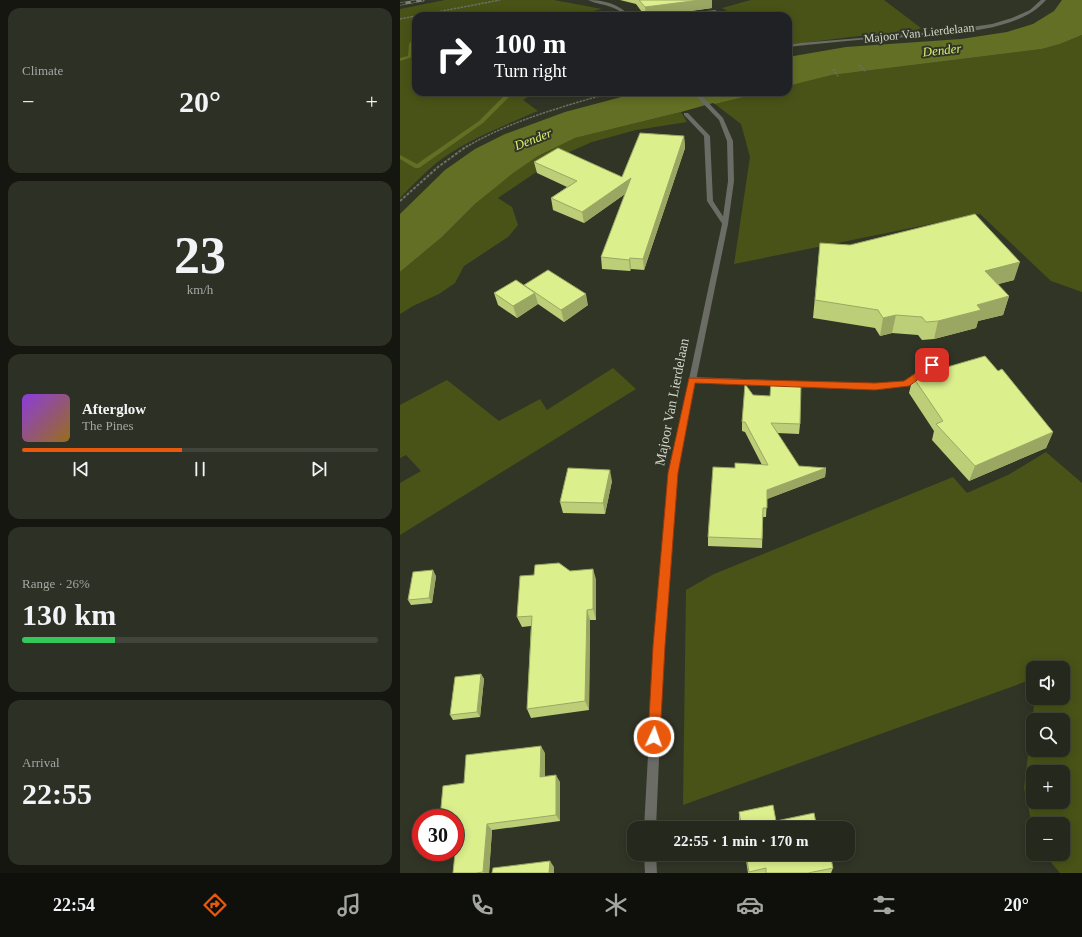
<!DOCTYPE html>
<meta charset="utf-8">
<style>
body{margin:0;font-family:"Times New Roman",serif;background:#2d3025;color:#f1f3f6;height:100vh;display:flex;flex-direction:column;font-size:15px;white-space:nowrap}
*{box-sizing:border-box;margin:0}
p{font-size:13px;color:#a3a6a3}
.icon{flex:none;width:22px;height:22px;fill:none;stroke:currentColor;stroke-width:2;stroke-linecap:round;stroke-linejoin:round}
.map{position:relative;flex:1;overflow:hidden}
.details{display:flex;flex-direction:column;gap:8px;padding:8px;background:#14160f;width:400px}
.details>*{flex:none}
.top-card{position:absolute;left:12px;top:12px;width:380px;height:84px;border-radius:12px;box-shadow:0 2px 10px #0003,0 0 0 1px #42443b;background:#202124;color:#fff;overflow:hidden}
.buttons{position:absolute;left:626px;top:661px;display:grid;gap:8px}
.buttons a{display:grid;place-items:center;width:44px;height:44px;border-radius:8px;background:#25281c;box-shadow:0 2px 10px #0003,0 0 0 1px #42443b;font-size:20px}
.speed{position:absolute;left:12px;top:809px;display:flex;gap:8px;font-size:20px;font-weight:700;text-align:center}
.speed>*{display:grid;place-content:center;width:52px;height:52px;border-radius:50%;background:#25281c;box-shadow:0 2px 10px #0003,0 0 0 1px #42443b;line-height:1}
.speed .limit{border:6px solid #d22;background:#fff;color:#111}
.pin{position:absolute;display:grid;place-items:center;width:34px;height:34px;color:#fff;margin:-17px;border-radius:8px;box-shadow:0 2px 6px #0006}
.me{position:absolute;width:44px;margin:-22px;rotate:3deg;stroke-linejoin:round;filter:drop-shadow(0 0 3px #0008)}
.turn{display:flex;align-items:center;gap:14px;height:84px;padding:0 16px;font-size:18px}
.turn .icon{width:52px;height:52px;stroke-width:2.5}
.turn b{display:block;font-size:28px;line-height:34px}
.big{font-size:30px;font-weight:600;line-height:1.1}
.details .card{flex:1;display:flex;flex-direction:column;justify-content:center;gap:6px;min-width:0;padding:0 14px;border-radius:12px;background:#2d3025}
.details .dial{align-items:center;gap:0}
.dial b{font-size:52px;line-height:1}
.song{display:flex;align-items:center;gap:12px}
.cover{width:48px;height:48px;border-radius:6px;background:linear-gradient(135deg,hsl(270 70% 55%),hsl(40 70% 35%))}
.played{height:4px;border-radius:2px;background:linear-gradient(90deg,#ea580c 45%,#42443b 45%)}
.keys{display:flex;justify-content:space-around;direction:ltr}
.heat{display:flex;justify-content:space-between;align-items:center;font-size:22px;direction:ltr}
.charge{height:6px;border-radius:3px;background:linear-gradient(90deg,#34c759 26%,#42443b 0)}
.trip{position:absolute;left:227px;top:821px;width:228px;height:40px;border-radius:12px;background:#25281c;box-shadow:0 2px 10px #0003,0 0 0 1px #42443b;font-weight:600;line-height:40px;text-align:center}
.tabs{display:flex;height:64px;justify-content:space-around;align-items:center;background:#0f100b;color:#a3a6a3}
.tabs .icon{width:28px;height:28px}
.tabs .selected{color:#ea580c}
.tabs b{font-size:18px;color:#f1f3f6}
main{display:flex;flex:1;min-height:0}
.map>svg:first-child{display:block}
.green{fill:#495317;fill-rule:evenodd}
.water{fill:#636f24}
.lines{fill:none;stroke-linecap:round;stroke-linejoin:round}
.stream{fill:#636f24;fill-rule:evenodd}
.path-far1{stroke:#6d7064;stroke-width:1.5;stroke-dasharray:2.5 1;stroke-linecap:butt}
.path{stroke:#6d7064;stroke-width:2;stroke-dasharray:3 1.5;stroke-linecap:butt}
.service{fill:#6a6c65;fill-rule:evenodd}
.minor{fill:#6a6c65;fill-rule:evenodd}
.rail-casing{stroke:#7f8276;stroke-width:3}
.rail{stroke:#313526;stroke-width:2;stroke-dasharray:5.5;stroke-linecap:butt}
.wall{fill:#bdce79}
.shaded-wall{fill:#9aa763}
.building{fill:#dcef8d;stroke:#9aa763}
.route{fill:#ea580c;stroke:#983908}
.labels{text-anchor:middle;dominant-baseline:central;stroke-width:4;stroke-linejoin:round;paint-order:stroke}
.far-street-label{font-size:12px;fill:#d5d7ce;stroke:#313526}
.far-water-label{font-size:13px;font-style:italic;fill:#d9ef6f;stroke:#313526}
.street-label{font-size:14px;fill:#d5d7ce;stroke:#313526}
</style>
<main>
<section class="details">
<div class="card"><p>Climate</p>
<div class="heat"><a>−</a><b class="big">20°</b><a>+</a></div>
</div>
<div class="card dial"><b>23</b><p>km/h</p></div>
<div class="card">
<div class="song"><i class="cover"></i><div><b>Afterglow</b><p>The Pines</p></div></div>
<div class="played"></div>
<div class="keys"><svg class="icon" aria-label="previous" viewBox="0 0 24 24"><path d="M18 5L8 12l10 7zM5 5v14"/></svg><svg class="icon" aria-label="pause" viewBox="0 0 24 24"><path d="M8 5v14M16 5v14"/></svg><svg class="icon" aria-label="next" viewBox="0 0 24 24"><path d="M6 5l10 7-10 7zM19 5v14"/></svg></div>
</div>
<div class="card"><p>Range · 26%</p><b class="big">130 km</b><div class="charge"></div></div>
<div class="card"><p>Arrival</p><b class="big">22:55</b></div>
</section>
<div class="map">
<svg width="682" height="873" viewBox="0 0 682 873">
<rect width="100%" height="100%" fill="#313526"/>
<!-- green -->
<g class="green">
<path d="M45,0H154L202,9L171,16H16V92H135L123,100L138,111C108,124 76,136 49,154C30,166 15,183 0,198V9Z"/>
<path d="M351,0H484L521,28L514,31L450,37L388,45V16H297L329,12L322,8Z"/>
<path d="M682,35V292L651,281L580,214L334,264L350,157L341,124L315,104L365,92H388V86L432,75L642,49L660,44Z"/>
<path d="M281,112L287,122L236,130L192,142L160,156L98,198L112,207L118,225L108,237L64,266L55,283L39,294L13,306L0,314V272L42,237L75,204L113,172L138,156L175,138Z"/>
<path d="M213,368L236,389L0,535V483L21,471L6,455L0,458V405L47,380L99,421L140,399L147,410Z"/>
<path d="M646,452L682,483V873H660L644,854H663V824H633V829L624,788L635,698H663V668H633V679L283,805L286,590L314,574L553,477L567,493L608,475ZM633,720H663V750H633ZM633,772H663V802H633Z"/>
</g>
<!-- water -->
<g class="water">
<path d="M662,0H682V35L660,44L642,49L432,75L388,86V57L446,47L561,39L607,32L633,24L654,11Z"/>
<path d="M240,92H365L315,104L313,103L281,112L175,138L138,156L113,173L75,204L42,237L0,272V214L45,170L75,149L105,134L165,112Z"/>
</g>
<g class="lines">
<!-- stream -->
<g class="stream">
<path d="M14,37H16V41L13,44L12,57L0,61V58L8,56L9,44Z"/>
<path d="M108,92H114L83,123L19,168H15L0,159V155L17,164L79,121Z"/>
</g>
<!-- path-far1 -->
<g class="path-far1">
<path d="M16,16L100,0"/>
<path d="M0,19L16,16"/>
<path d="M459,65L465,71"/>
<path d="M433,69L438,76"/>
<path d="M66,147C112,120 162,107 213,92"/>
</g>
<!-- path -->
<path class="path" d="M0,201L38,167L67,146"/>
<!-- service -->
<g class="service">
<path d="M314,10H316V12L284,16H271L273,15Z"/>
<path d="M284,113H288L310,136L313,201L328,224L327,225H323L307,201L304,136L284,115Z"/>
<path d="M532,362L535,363L536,365L535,367L509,386L475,390L292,383L288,380L292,377L475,384L504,381Z"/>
</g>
<!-- minor -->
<g class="minor">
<path d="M188,0C204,0 219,4 230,16H225C214,4 201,6 188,0Z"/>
<path d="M641,0H646C642,4 637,9 632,12C594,36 516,36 470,39C443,41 415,44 388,47V45L400,43L544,31L592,24L612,18L630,10Z"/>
<path d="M292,92H298L323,118L333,141L334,181L328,224L277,473L264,646L256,828H244L254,646L269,473L322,224L328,181L327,141L319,120Z"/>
<path d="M244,854H256L257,873H245Z"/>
</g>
<defs>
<path id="rail" d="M0,4L23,0"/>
</defs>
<!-- rail casing -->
<use href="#rail" class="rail-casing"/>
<!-- rail -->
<use href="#rail" class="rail"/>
</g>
<!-- wall -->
<g class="wall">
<path d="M220,0H312V8L254,16H245L236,4Z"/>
<path d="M284,136L285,148L244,270L231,269L230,271L202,269L201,257L225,194L184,223L153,210L151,198L167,187L137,173L134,162L222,177Z"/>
<path d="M420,243L614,280L598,284L609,296L603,315L578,321L576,328L534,339L522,340L518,335L492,333L480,336L475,328L413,318Z"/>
<path d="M124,285L188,305L164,322L138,304L117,318L98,305L94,293Z"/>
<path d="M598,371L653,432L646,448L569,481L532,440L534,431L509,393L513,377Z"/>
<path d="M353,395L400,424L399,434L377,433L399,466L426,468L425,477L367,499L366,517H363L362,548L308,546V537L335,468L362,465L345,432L342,431V422Z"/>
<path d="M212,481L205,514L163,513L160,502Z"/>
<path d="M36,576L32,603L11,605L8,600Z"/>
<path d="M196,579V620H190L189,710L131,718L127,709L131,626L122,627L117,617Z"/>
<path d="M81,674L84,679L80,717L53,720L50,715Z"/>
<path d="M145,753V776L160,782V821L92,830L89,873H53L57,831H55V818L64,783Z"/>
<path d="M339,812L376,821L417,828H340L339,819Z"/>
<path d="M345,854H430L433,868L431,873H348Z"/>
</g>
<!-- shaded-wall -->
<g class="shaded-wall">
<path d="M300,0H312V8L254,16H246L245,7Z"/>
<path d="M284,136L285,148L244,270L243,259Z"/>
<path d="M231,178L232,189L184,223L182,212Z"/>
<path d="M230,258L231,269L230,271L229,260Z"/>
<path d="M620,262L614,280L580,289L585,271Z"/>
<path d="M135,293L138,304L117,318L113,306Z"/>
<path d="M186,294L188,305L164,322L161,310Z"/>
<path d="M609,296L603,315L578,321L576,328L534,339L538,321L577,305Z"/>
<path d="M496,315L492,333L480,336L483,318Z"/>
<path d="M653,432L646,448L569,481L575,466Z"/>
<path d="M426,468L425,477L367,499V490Z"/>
<path d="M210,470L212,481L205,514L203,503Z"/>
<path d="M193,569L196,579V620L193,609Z"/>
<path d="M33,570L36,576L32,603L29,598Z"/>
<path d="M187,610L190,620L189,710L185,701Z"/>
<path d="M81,674L84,679L80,717L77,712Z"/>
<path d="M141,746L145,753V784L140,777Z"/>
<path d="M156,775L160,782V821L156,815Z"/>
<path d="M87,824L92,830L89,873H84L83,872Z"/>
<path d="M150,861L154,867V873H149Z"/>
</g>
<!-- building -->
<g class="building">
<path d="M239,0H300L245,7Z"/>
<path d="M240,133L284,136L243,259L230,258L229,260L201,257L231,178L182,212L151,198L177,181L134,162L158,148L222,177Z"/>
<path d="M575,214L620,262L585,271L609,296L577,305L581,310L538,321L526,322L522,317L496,315L483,318L478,310L415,300L420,243L450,245Z"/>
<path d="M148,270L186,294L161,310L124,285Z"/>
<path d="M116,280L135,293L113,306L94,293Z"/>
<path d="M585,356L598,371L602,369L653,432L575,466L536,424L543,421L513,377Z"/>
<path d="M371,382L401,384L400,424L371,423L399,466L426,468L367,490V508H363L362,539L308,537L313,467L335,468V463L368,465L345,422H342L345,384L353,395L370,396Z"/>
<path d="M168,468L210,470L203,503L160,502Z"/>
<path d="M159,563L170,571L193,569V609L187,610L185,701L127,709L132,616L117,617L120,576L134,575L135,565Z"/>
<path d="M33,570L29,598L8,600L13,572Z"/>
<path d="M81,674L77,712L50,715L55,677Z"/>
<path d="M141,746L140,777L156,775V815L87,824L83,872L76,873H53L58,823L55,824V818H40L43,786L64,783L66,755Z"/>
<path d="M373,805L376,821L414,813L417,828H342L339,812Z"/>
<path d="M346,854H430L433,868L408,873H366V868L349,872Z"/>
<path d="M150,861L149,873H92L93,868Z"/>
</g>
<!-- route -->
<path class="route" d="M532,362L536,365L535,367L509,386L475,390L295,383L278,473L265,646L260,737L259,741L254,743L250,741L248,737L253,646L268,473L289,378L475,383L504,381Z"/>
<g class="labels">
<!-- far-street labels -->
<g class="far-street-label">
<text transform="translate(519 33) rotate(-6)">Majoor Van Lierdelaan</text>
</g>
<!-- far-water labels -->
<g class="far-water-label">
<text transform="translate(542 50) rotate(-6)">Dender</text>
<text transform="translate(133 139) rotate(-21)">Dender</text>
</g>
<!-- street labels -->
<g class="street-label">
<text transform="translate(272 402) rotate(-79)">Majoor Van Lierdelaan</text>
</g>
</g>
</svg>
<div class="buttons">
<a><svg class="icon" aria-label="sound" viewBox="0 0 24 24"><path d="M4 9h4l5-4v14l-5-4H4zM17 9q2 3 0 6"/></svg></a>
<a><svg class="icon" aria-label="search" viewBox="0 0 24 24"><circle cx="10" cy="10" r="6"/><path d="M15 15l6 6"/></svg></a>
<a>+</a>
<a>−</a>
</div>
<div class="speed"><div class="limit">30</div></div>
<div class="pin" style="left:532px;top:365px;background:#d93025"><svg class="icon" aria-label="arrive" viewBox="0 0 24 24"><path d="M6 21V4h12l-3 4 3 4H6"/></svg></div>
<svg class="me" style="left:254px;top:737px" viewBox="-20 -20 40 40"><circle r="17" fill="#ea580c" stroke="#fff" stroke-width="3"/><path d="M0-11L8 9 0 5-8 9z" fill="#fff"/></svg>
<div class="trip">22:55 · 1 min · 170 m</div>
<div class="top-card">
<div class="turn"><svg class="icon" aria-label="right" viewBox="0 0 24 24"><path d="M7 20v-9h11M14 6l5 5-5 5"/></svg><div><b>100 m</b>Turn right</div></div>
</div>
</div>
</main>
<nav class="tabs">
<b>22:54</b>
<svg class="icon selected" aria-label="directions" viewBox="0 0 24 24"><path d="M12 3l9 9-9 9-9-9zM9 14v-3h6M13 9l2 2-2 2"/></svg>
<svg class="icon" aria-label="music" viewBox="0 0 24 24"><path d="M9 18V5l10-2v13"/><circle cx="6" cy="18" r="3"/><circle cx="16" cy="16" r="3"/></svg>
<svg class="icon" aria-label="phone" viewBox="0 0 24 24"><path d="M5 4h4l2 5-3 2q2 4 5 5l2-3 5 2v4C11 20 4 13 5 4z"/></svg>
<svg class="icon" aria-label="climate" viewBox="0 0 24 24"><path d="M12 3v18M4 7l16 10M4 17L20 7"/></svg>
<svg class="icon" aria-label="car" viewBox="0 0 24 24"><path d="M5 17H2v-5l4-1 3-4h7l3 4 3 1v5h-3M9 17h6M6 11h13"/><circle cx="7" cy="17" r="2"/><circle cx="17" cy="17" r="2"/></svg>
<svg class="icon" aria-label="filters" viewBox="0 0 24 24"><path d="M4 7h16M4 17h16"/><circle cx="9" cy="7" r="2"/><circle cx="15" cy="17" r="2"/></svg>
<b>20°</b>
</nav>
